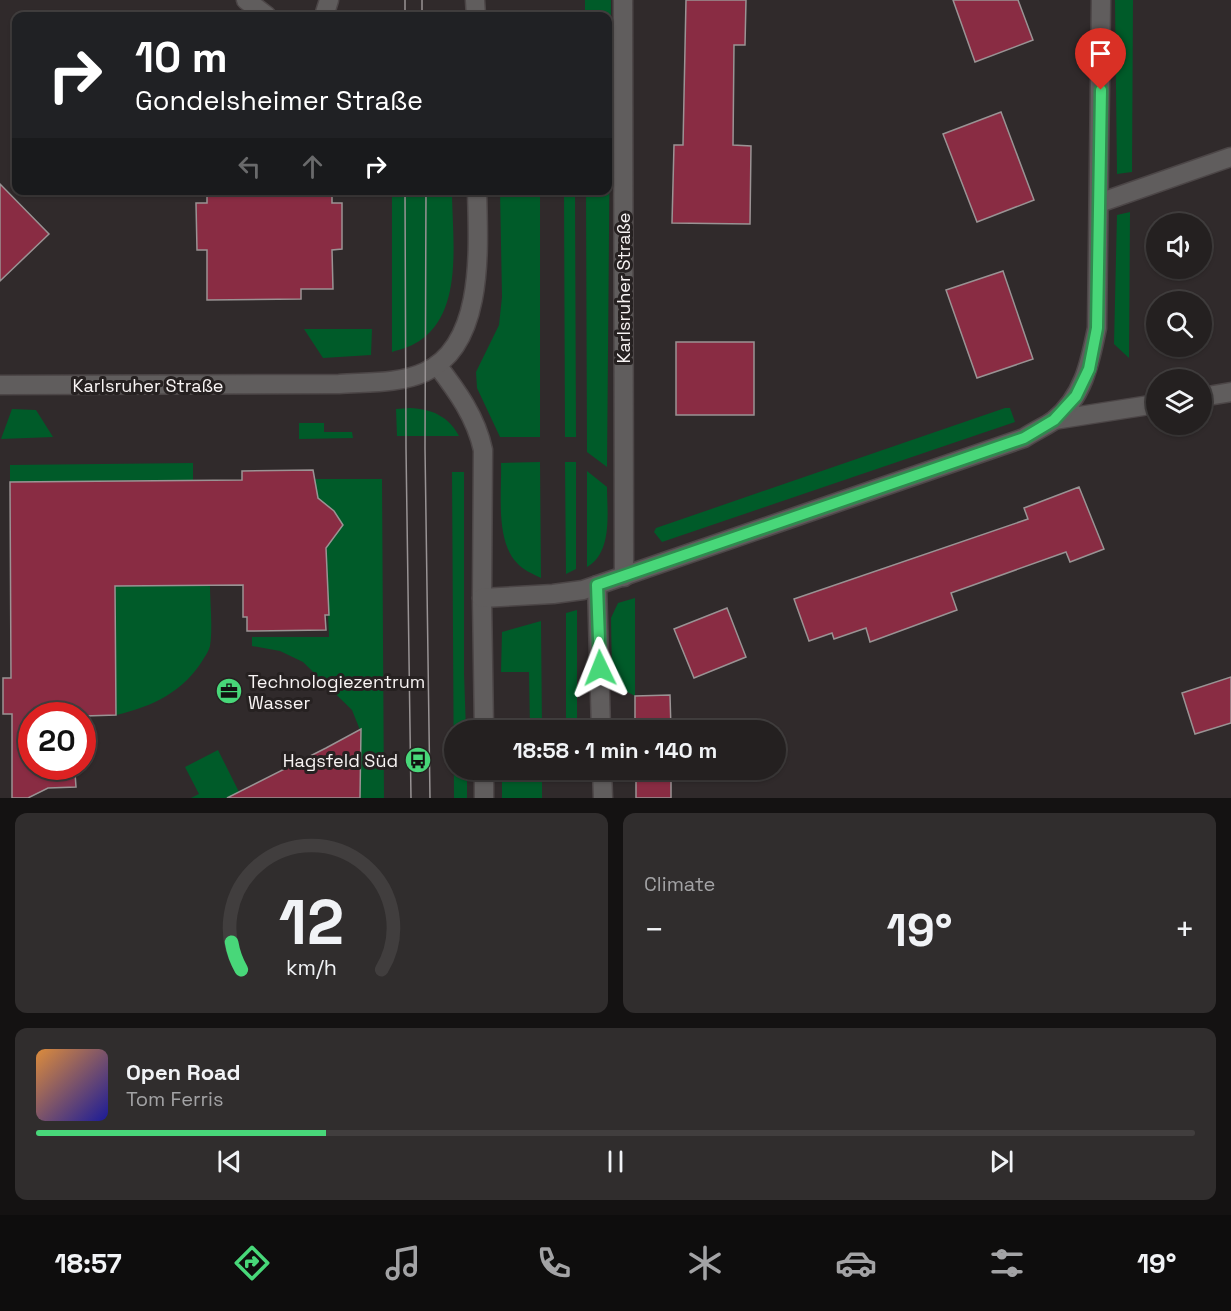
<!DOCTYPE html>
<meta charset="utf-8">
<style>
body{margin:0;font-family:"Space Grotesk",sans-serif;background:#302d2d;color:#f1f3f6;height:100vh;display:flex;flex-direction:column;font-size:22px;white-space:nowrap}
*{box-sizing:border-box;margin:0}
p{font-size:20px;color:#a3a3a5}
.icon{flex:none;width:33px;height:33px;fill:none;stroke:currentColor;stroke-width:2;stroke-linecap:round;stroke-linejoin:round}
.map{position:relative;height:798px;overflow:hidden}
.details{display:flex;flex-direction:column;gap:15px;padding:15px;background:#141212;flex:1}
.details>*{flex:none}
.top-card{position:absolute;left:12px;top:12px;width:600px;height:183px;border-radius:12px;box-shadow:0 2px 4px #0004,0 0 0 2px #413e3e;background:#202124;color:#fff;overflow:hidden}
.fabs{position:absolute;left:1146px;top:213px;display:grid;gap:12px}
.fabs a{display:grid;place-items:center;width:66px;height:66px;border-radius:50%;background:#242020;box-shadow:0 2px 4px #0004,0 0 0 2px #413e3e;font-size:30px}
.speed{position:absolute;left:18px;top:702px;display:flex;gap:12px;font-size:30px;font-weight:700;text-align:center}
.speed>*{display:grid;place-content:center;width:78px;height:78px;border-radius:50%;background:#242020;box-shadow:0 2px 4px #0004,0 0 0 2px #413e3e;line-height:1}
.speed .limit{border:9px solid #d22;background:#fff;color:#111}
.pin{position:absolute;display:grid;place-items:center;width:51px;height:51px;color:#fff;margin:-62px -26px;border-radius:50% 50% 50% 0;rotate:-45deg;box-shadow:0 0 6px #0007}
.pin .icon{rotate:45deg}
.me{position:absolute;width:66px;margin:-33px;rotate:358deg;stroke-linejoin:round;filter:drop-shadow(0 0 4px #0008)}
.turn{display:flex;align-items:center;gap:21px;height:126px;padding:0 24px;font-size:27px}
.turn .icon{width:78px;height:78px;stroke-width:2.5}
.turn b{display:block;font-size:42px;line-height:51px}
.lanes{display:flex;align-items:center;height:57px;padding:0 24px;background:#0003;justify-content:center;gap:30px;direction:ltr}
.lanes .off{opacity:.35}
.big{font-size:45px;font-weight:600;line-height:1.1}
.details .widget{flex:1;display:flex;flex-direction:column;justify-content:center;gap:9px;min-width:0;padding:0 21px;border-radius:12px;background:#302d2d}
.details .dial{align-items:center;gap:0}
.dial svg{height:156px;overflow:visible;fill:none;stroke:#413e3e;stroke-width:7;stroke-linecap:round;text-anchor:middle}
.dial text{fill:#f1f3f6;stroke:none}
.song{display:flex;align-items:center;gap:18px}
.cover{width:72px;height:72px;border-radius:9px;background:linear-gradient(135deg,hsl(30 70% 55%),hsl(240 70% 35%))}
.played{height:6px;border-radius:3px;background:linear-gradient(90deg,#48d779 25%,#413e3e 25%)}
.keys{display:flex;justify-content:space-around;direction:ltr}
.heat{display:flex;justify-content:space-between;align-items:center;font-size:33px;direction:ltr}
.details .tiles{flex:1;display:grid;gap:15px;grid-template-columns:1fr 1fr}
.widget:last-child{grid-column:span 2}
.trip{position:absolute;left:444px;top:720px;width:342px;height:60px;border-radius:30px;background:#242020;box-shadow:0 2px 4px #0004,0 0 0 2px #413e3e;font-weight:600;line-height:60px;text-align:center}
.tabs{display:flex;height:96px;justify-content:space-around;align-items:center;background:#0e0d0d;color:#a3a3a5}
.tabs .icon{width:42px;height:42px}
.tabs .on{color:#48d779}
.tabs b{font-size:27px;color:#f1f3f6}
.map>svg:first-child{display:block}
.green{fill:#005b29}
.building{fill:#892c43;stroke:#9a9394;stroke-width:1.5;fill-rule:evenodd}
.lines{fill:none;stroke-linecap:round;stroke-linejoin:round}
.service-casing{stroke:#4c4647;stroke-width:21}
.minor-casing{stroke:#4c4647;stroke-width:21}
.tertiary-casing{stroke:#4c4647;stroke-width:21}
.service{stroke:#605d5d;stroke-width:18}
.minor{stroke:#605d5d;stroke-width:18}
.tertiary{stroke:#605d5d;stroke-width:18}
.tram{stroke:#989394;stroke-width:1.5}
.route-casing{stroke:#2f8c4f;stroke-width:15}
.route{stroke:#48d779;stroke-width:10}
.labels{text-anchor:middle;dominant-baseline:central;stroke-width:6;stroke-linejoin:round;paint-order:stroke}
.street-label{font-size:18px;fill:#f8f4f4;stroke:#262121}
.poi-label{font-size:18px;fill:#f8f4f4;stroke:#262121;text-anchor:start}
</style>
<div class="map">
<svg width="1231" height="798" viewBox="0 0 1231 798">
<rect width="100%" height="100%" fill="#302a2b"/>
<!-- green -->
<g class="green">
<path d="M585,0H611L607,467L587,452L586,191L608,190V16H585Z"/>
<path d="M1115,0H1133L1132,172L1117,174Z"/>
<path d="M392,191H452C452,236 464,309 422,339C413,346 402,349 392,352Z"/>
<path d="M500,191H540V437H500L477,388L476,372L499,325L502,297Z"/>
<path d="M564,191H575L576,437H565Z"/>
<path d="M1130,212L1129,358L1114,344L1117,215Z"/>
<path d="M304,329H372L371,355L323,358Z"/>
<path d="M410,408C432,409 448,416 459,436H397L396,409Z"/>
<path d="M1005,408H1010L1015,422L662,542L654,532L656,528Z"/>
<path d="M12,409L36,410L53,437L1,439Z"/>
<path d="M299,423H324V432H352L353,438L299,439Z"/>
<path d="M540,462L541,578C533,574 523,570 517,563C495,540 502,493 501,463Z"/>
<path d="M565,462H576V569L566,574Z"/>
<path d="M193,463V480L10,482V465Z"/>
<path d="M587,471L607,487C607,512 613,552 587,567Z"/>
<path d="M452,472H464V673L466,730H454V770H467V798H454Z"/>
<path d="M314,479H382L384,798H360V730L352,710L303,662L280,651L252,646V637H329L325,541L340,523C338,512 331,506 319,506Z"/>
<path d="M210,585C210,603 213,630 210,646C209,650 206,655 204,658C185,691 152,707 116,715L115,586Z"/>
<path d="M635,598V696L618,687L612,675L611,618L618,603Z"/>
<path d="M577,610V730H566V613Z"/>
<path d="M541,621L542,730H530L529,672H501L502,632Z"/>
<path d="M218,750L239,792L227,798H191L199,794L185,767Z"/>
<path d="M530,770H542V798H502V775L530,774Z"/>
</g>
<!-- building -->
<g class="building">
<path d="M686,0H746L745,45H734L733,145L751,146L750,224L672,223L674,145H683Z"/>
<path d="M953,0H1018L1033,40L975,62Z"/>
<path d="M1001,112L1034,200L977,222L943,134Z"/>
<path d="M0,184L49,234L0,281Z"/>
<path d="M207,190H332V203H342V249L332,250L333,289H301V299L207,300V250H197L196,203H207Z"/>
<path d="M1003,271L1033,359L977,378L946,290Z"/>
<rect x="676" y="342" width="78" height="73"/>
<path d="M313,470L318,498L334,511L343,525L326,548L329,615H325L326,630L247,631V617H243V585L115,586L116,715L85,716V768L75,773L76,787L48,788L28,798H12V714H3V678H11L10,482L242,480V471ZM32,716H82V766H32Z"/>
<path d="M1079,487L1104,549L1070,562L1066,552L951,593L957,610L870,642L866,628L834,639L832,633L809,641L794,599L1028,519L1024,508Z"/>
<path d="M727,608L746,657L694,678L674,629Z"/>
<path d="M1231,677V723L1195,734L1182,693Z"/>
<path d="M670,695L671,730H635V696Z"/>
<path d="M361,729L360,798H227L326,748Z"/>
<rect x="636" y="770" width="35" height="28"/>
</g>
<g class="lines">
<defs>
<g id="service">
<path d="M623,0L624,577"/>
<path d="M1099,203L1231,157"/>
<path d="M1202,397L1231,392"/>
<path d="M1054,420L1156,404"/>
<path d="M597,585L601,730"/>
<path d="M602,770L603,798"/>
</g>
<g id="minor">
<path d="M246,0L267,16"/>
<path d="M324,16L329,0"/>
<path d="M437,365C457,391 476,417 483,450L482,598L484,730"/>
<path d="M482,598L553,594L583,590L1024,438C1033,432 1044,427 1053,421C1083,398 1090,363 1097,328L1101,0"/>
<path d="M484,770V798"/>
</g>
<g id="tertiary">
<path d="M475,0L476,16"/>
<path d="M0,385L339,384C367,382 399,384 425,372C486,344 478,245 477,190"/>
</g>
</defs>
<!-- service casing -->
<use href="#service" class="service-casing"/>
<!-- minor casing -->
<use href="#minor" class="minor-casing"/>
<!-- tertiary casing -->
<use href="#tertiary" class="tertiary-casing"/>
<!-- service -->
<use href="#service" class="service"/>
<!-- minor -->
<use href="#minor" class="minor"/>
<!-- tertiary -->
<use href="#tertiary" class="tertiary"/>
<!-- tram -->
<g class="tram">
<path d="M405,0V16"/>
<path d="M422,0V16"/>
<path d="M405,190L406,448L411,798"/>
<path d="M426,190L425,448L430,798"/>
</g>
</g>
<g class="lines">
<defs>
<path id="route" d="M600,668L597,585L1024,438L1054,420L1076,396L1089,369L1097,328L1101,90"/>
</defs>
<!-- route casing -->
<use href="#route" class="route-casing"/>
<!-- route -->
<use href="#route" class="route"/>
</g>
<!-- icons -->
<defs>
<symbol id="office-disc" viewBox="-11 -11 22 22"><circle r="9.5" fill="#48d779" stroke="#262121"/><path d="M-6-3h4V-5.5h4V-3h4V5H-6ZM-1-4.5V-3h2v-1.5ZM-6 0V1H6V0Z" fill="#111"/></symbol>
<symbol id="bus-disc" viewBox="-11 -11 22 22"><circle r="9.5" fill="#48d779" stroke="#262121"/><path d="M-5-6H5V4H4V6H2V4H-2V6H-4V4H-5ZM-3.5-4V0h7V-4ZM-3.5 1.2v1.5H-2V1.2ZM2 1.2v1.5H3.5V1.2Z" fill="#111"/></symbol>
</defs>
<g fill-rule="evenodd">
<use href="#office-disc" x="214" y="676" width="30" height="30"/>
<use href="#bus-disc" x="403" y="745" width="30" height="30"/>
</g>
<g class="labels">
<!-- street labels -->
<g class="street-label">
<text transform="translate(623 288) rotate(-90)">Karlsruher Straße</text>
<text x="148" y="385">Karlsruher Straße</text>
</g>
<!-- poi labels -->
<g class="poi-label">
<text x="248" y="681">Technologiezentrum<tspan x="248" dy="21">Wasser</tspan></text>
<text x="398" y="760" text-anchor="end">Hagsfeld Süd</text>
</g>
</g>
</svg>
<div class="fabs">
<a><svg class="icon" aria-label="sound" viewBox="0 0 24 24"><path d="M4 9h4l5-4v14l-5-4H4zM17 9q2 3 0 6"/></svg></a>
<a><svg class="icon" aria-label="search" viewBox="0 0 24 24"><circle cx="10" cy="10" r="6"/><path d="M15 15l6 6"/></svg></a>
<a><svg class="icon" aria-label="layers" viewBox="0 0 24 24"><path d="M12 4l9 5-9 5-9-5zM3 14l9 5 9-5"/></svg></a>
</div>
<div class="speed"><div class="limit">20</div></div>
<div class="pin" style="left:1101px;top:90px;background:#d93025"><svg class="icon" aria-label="arrive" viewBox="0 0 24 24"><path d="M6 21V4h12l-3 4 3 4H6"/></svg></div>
<svg class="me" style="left:600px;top:668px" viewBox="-20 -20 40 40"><path d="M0-17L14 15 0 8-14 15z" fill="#48d779" stroke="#fff" stroke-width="4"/></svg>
<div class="trip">18:58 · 1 min · 140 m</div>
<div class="top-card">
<div class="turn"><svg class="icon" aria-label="right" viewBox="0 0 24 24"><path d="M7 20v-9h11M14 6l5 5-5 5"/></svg><div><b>10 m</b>Gondelsheimer Straße</div></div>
<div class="lanes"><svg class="icon off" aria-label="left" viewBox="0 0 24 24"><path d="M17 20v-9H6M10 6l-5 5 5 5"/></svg><svg class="icon off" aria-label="ahead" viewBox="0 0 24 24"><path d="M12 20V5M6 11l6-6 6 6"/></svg><svg class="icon" aria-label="right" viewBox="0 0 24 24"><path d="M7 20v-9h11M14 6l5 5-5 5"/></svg></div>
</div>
</div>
<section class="details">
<div class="tiles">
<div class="widget dial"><svg viewBox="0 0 100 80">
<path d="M14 69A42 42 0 1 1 86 69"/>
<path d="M14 69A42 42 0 0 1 9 55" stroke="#48d779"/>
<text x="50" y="56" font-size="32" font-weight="700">12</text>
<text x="50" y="72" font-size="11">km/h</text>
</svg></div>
<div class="widget"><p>Climate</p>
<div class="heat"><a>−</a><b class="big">19°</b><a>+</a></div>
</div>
<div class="widget">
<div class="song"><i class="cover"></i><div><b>Open Road</b><p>Tom Ferris</p></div></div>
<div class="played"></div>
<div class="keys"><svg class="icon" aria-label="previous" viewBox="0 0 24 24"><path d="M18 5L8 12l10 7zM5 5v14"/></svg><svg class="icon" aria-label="pause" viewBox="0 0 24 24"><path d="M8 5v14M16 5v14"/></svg><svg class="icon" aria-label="next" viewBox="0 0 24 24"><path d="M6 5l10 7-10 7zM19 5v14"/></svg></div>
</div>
</div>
</section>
<nav class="tabs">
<b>18:57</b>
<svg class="icon on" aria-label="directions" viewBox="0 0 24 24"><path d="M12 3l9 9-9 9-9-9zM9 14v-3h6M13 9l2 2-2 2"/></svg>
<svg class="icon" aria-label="music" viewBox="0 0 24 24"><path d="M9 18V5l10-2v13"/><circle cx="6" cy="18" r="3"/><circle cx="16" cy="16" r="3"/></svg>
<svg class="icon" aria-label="phone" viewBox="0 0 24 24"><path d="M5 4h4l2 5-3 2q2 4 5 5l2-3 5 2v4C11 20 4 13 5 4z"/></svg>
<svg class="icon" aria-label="climate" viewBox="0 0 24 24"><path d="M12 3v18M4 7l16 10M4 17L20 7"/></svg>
<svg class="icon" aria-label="car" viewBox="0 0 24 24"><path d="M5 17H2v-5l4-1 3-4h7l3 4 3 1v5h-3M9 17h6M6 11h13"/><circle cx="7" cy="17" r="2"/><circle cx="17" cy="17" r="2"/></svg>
<svg class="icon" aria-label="filters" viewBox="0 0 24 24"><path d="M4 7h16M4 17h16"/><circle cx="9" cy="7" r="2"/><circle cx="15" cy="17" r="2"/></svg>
<b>19°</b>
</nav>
